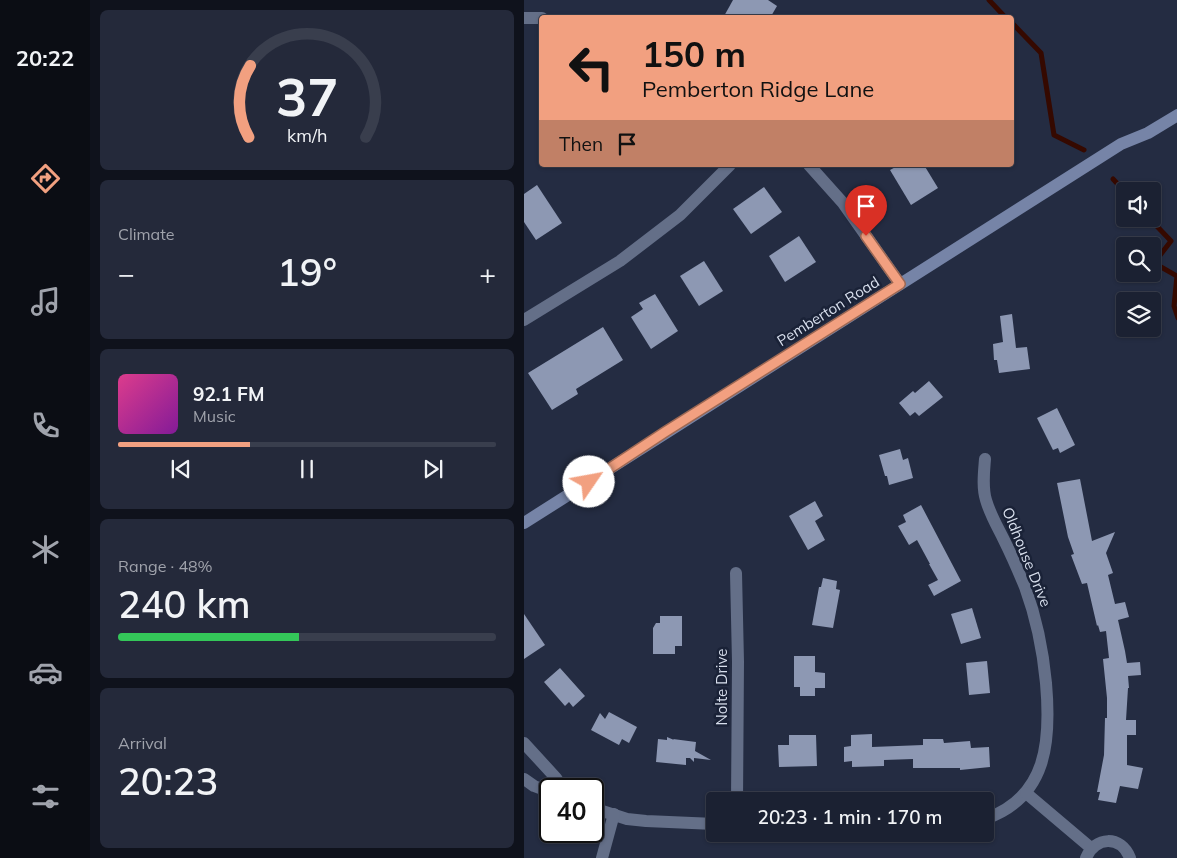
<!DOCTYPE html>
<meta charset="utf-8">
<style>
body{margin:0;font-family:Mulish,sans-serif;background:#24293a;color:#f1f3f6;height:100vh;display:flex;flex-direction:column;font-size:19px;white-space:nowrap}
*{box-sizing:border-box;margin:0}
p{font-size:16px;color:#a0a3ac}
.icon{flex:none;width:28px;height:28px;fill:none;stroke:currentColor;stroke-width:2;stroke-linecap:round;stroke-linejoin:round}
.map{position:relative;flex:1;overflow:hidden}
.panel{display:flex;flex-direction:column;gap:10px;padding:10px;background:#0f121c;width:434px}
.panel>*{flex:none}
.banner{position:absolute;left:15px;top:15px;width:475px;height:152px;border-radius:5px;box-shadow:0 1px 4px #0004,0 0 0 1px #393e4d;background:#f2a080;color:#111;overflow:hidden}
.controls{position:absolute;left:592px;top:182px;display:grid;gap:10px}
.controls a{display:grid;place-items:center;width:45px;height:45px;border-radius:5px;background:#1b2132;box-shadow:0 1px 4px #0004,0 0 0 1px #393e4d;font-size:25px}
.speed{position:absolute;left:15px;top:778px;display:flex;gap:10px;font-size:25px;font-weight:700;text-align:center}
.speed>*{display:grid;place-content:center;width:65px;height:65px;border-radius:50%;background:#1b2132;box-shadow:0 1px 4px #0004,0 0 0 1px #393e4d;line-height:1}
.speed .limit{border:2px solid #111;border-radius:8px;background:#fff;color:#111}
.pin{position:absolute;display:grid;place-items:center;width:42px;height:42px;color:#fff;margin:-51px -21px;border-radius:50% 50% 50% 0;rotate:-45deg;box-shadow:0 0 5px #0007}
.pin .icon{rotate:45deg}
.me{position:absolute;width:55px;margin:-28px;rotate:57deg;stroke-linejoin:round;filter:drop-shadow(0 0 4px #0008)}
.turn{display:flex;align-items:center;gap:18px;height:105px;padding:0 20px;font-size:22px}
.turn .icon{width:65px;height:65px;stroke-width:2.5}
.turn b{display:block;font-size:35px;line-height:42px}
.then{display:flex;align-items:center;height:48px;padding:0 20px;background:#0003;gap:10px;font-size:19px}
.big{font-size:38px;font-weight:600;line-height:1.1}
.panel .card{flex:1;display:flex;flex-direction:column;justify-content:center;gap:8px;min-width:0;padding:0 18px;border-radius:8px;background:#24293a}
.panel .dial{align-items:center;gap:0}
.dial svg{height:130px;overflow:visible;fill:none;stroke:#393e4d;stroke-width:7;stroke-linecap:round;text-anchor:middle}
.dial text{fill:#f1f3f6;stroke:none}
.song{display:flex;align-items:center;gap:15px}
.cover{width:60px;height:60px;border-radius:8px;background:linear-gradient(135deg,hsl(330 70% 55%),hsl(290 70% 35%))}
.played{height:5px;border-radius:2px;background:linear-gradient(90deg,#f2a080 35%,#393e4d 35%)}
.keys{display:flex;justify-content:space-around;direction:ltr}
.heat{display:flex;justify-content:space-between;align-items:center;font-size:28px;direction:ltr}
.charge{height:8px;border-radius:4px;background:linear-gradient(90deg,#34c759 48%,#393e4d 0)}
.trip{position:absolute;left:182px;top:792px;width:288px;height:50px;border-radius:5px;background:#1b2132;box-shadow:0 1px 4px #0004,0 0 0 1px #393e4d;font-weight:600;line-height:50px;text-align:center}
main{display:flex;flex:1;min-height:0}
.dock{display:flex;flex-direction:column;width:90px;justify-content:space-around;align-items:center;background:#0b0d14;color:#a0a3ac}
.dock .icon{width:35px;height:35px}
.dock .on{color:#f2a080}
.dock b{font-size:22px;color:#f1f3f6}
.map>svg:first-child{display:block}
.lines{fill:none;stroke-linecap:round;stroke-linejoin:round}
.stream{stroke:#350900;stroke-width:5}
.building{fill:#8d98b3}
.street{stroke:#646f88;stroke-width:12}
.secondary{stroke:#7684a7;stroke-width:12}
.route-casing{stroke:#9d6853;stroke-width:12}
.route{stroke:#f2a080;stroke-width:9}
.labels{text-anchor:middle;dominant-baseline:central;stroke-width:5;stroke-linejoin:round;paint-order:stroke}
.street-label{font-size:15px;fill:#d8dfed;stroke:#1a2237}
</style>
<main>
<nav class="dock">
<b>20:22</b>
<svg class="icon on" aria-label="directions" viewBox="0 0 24 24"><path d="M12 3l9 9-9 9-9-9zM9 14v-3h6M13 9l2 2-2 2"/></svg>
<svg class="icon" aria-label="music" viewBox="0 0 24 24"><path d="M9 18V5l10-2v13"/><circle cx="6" cy="18" r="3"/><circle cx="16" cy="16" r="3"/></svg>
<svg class="icon" aria-label="phone" viewBox="0 0 24 24"><path d="M5 4h4l2 5-3 2q2 4 5 5l2-3 5 2v4C11 20 4 13 5 4z"/></svg>
<svg class="icon" aria-label="climate" viewBox="0 0 24 24"><path d="M12 3v18M4 7l16 10M4 17L20 7"/></svg>
<svg class="icon" aria-label="car" viewBox="0 0 24 24"><path d="M5 17H2v-5l4-1 3-4h7l3 4 3 1v5h-3M9 17h6M6 11h13"/><circle cx="7" cy="17" r="2"/><circle cx="17" cy="17" r="2"/></svg>
<svg class="icon" aria-label="filters" viewBox="0 0 24 24"><path d="M4 7h16M4 17h16"/><circle cx="9" cy="7" r="2"/><circle cx="15" cy="17" r="2"/></svg>
</nav>
<section class="panel">
<div class="card dial"><svg viewBox="0 0 100 80">
<path d="M14 69A42 42 0 1 1 86 69"/>
<path d="M14 69A42 42 0 0 1 15 25" stroke="#f2a080"/>
<text x="50" y="56" font-size="32" font-weight="700">37</text>
<text x="50" y="72" font-size="11">km/h</text>
</svg></div>
<div class="card"><p>Climate</p>
<div class="heat"><a>−</a><b class="big">19°</b><a>+</a></div>
</div>
<div class="card">
<div class="song"><i class="cover"></i><div><b>92.1 FM</b><p>Music</p></div></div>
<div class="played"></div>
<div class="keys"><svg class="icon" aria-label="previous" viewBox="0 0 24 24"><path d="M18 5L8 12l10 7zM5 5v14"/></svg><svg class="icon" aria-label="pause" viewBox="0 0 24 24"><path d="M8 5v14M16 5v14"/></svg><svg class="icon" aria-label="next" viewBox="0 0 24 24"><path d="M6 5l10 7-10 7zM19 5v14"/></svg></div>
</div>
<div class="card"><p>Range · 48%</p><b class="big">240 km</b><div class="charge"></div></div>
<div class="card"><p>Arrival</p><b class="big">20:23</b></div>
</section>
<div class="map">
<svg width="654" height="858" viewBox="0 0 654 858">
<rect width="100%" height="100%" fill="#242c42"/>
<g class="lines">
<!-- stream -->
<g class="stream">
<path d="M465,0L482,18"/>
<path d="M488,23L517,53L530,135L560,150"/>
<path d="M589,179L601,192"/>
<path d="M626,219L647,241L630,263L653,276L650,306L654,318"/>
</g>
</g>
<!-- building -->
<g class="building">
<path d="M209,0H244L253,6L246,18H199Z"/>
<path d="M375,165H400L414,188L387,205L366,170Z"/>
<path d="M13,185L38,223L12,240L0,222V194Z"/>
<path d="M240,187L258,212L227,234L209,209Z"/>
<path d="M275,236L292,262L261,282L245,256Z"/>
<path d="M180,261L199,291L175,306L156,276Z"/>
<path d="M131,294L154,331L127,349L107,317L119,309L115,303Z"/>
<path d="M488,314L492,348L503,347L506,369L475,373L473,360H470L469,344L479,342L476,316Z"/>
<path d="M79,327L99,360L52,389L54,394L28,410L4,373Z"/>
<path d="M405,381L419,397L395,416L391,412L386,416L375,403L389,391L391,393Z"/>
<path d="M533,408L551,445L536,453L534,448L529,450L513,418Z"/>
<path d="M376,449L379,460L384,458L389,478L365,485L363,476H361L355,455Z"/>
<path d="M556,479L568,541L591,532L582,553L589,573L584,575L591,604L601,602L605,617L594,620L601,651L603,663L616,662L617,675L604,676L605,688H604L602,720H612V735H603V765L619,768L614,789L596,786L592,803L574,800L576,792H573L580,755L581,718H583V698L579,659L585,658L582,631L576,632L574,625L573,626L563,583L558,584L547,555L550,554L544,537L533,483Z"/>
<path d="M291,501L299,516L291,521L301,540L284,550L265,516Z"/>
<path d="M397,505L437,581L410,596L404,585L414,580L405,564H406L393,540L385,545L374,526L382,522L379,515Z"/>
<path d="M299,578L313,581L312,589L316,590L309,628L288,625L295,587H297Z"/>
<path d="M448,608L457,638L437,644L427,614Z"/>
<path d="M0,614L21,645L0,659Z"/>
<path d="M136,616H158V646H151V654H129V628L132,623H136Z"/>
<path d="M270,656H291V672L301,673V688H291V696H276V687H270Z"/>
<path d="M463,661L466,693L445,695L442,663Z"/>
<path d="M36,668L61,696L49,707L45,702L41,706L20,682Z"/>
<path d="M85,712L113,727L105,743L98,739L95,745L67,730L76,713L81,719Z"/>
<path d="M348,734V747L399,745V739H419L420,743L446,741L447,748L465,747L466,767L436,770V768H389V759L360,760V766L328,767V761L320,762V747L327,746V735Z"/>
<path d="M265,735H292L293,766L255,767L254,745H265Z"/>
<path d="M143,737L150,740L149,739L172,742L171,751L187,760L170,758V762L166,758H162V765L132,762L134,739L143,740Z"/>
</g>
<g class="lines">
<!-- street -->
<g class="street">
<path d="M0,18H18"/>
<path d="M285,165L319,203L376,284"/>
<path d="M0,320L96,261L156,215L206,165"/>
<path d="M461,459C460,472 458,487 462,500C466,514 473,526 479,538C487,554 494,570 501,587C512,617 519,651 522,683C527,740 524,797 461,819"/>
<path d="M212,573L214,662L213,801"/>
<path d="M0,743L32,778L39,789"/>
<path d="M0,779L10,786L26,792"/>
<path d="M502,793L567,848"/>
<path d="M69,808L103,819L122,821L191,824"/>
<path d="M78,858L90,814"/>
<path d="M562,858C571,836 597,835 606,858"/>
</g>
<!-- secondary -->
<path class="secondary" d="M0,523L597,144L624,133L654,115"/>
</g>
<g class="lines">
<defs>
<path id="route" d="M65,482L141,432L376,284L342,236"/>
</defs>
<!-- route casing -->
<use href="#route" class="route-casing"/>
<!-- route -->
<use href="#route" class="route"/>
</g>
<g class="labels">
<!-- street labels -->
<g class="street-label">
<text transform="translate(304 311) rotate(-32)">Pemberton Road</text>
<text transform="translate(503 557) rotate(68)">Oldhouse Drive</text>
<text transform="translate(197 687) rotate(-90)">Nolte Drive</text>
</g>
</g>
</svg>
<div class="controls">
<a><svg class="icon" aria-label="sound" viewBox="0 0 24 24"><path d="M4 9h4l5-4v14l-5-4H4zM17 9q2 3 0 6"/></svg></a>
<a><svg class="icon" aria-label="search" viewBox="0 0 24 24"><circle cx="10" cy="10" r="6"/><path d="M15 15l6 6"/></svg></a>
<a><svg class="icon" aria-label="layers" viewBox="0 0 24 24"><path d="M12 4l9 5-9 5-9-5zM3 14l9 5 9-5"/></svg></a>
</div>
<div class="speed"><div class="limit">40</div></div>
<div class="pin" style="left:342px;top:236px;background:#d93025"><svg class="icon" aria-label="arrive" viewBox="0 0 24 24"><path d="M6 21V4h12l-3 4 3 4H6"/></svg></div>
<svg class="me" style="left:65px;top:482px" viewBox="-20 -20 40 40"><circle r="19" fill="#fff"/><path d="M0-13L10 11 0 6-10 11z" fill="#f2a080"/></svg>
<div class="trip">20:23 · 1 min · 170 m</div>
<div class="banner">
<div class="turn"><svg class="icon" aria-label="left" viewBox="0 0 24 24"><path d="M17 20v-9H6M10 6l-5 5 5 5"/></svg><div><b>150 m</b>Pemberton Ridge Lane</div></div>
<div class="then">Then<svg class="icon" aria-label="arrive" viewBox="0 0 24 24"><path d="M6 21V4h12l-3 4 3 4H6"/></svg></div>
</div>
</div>
</main>
